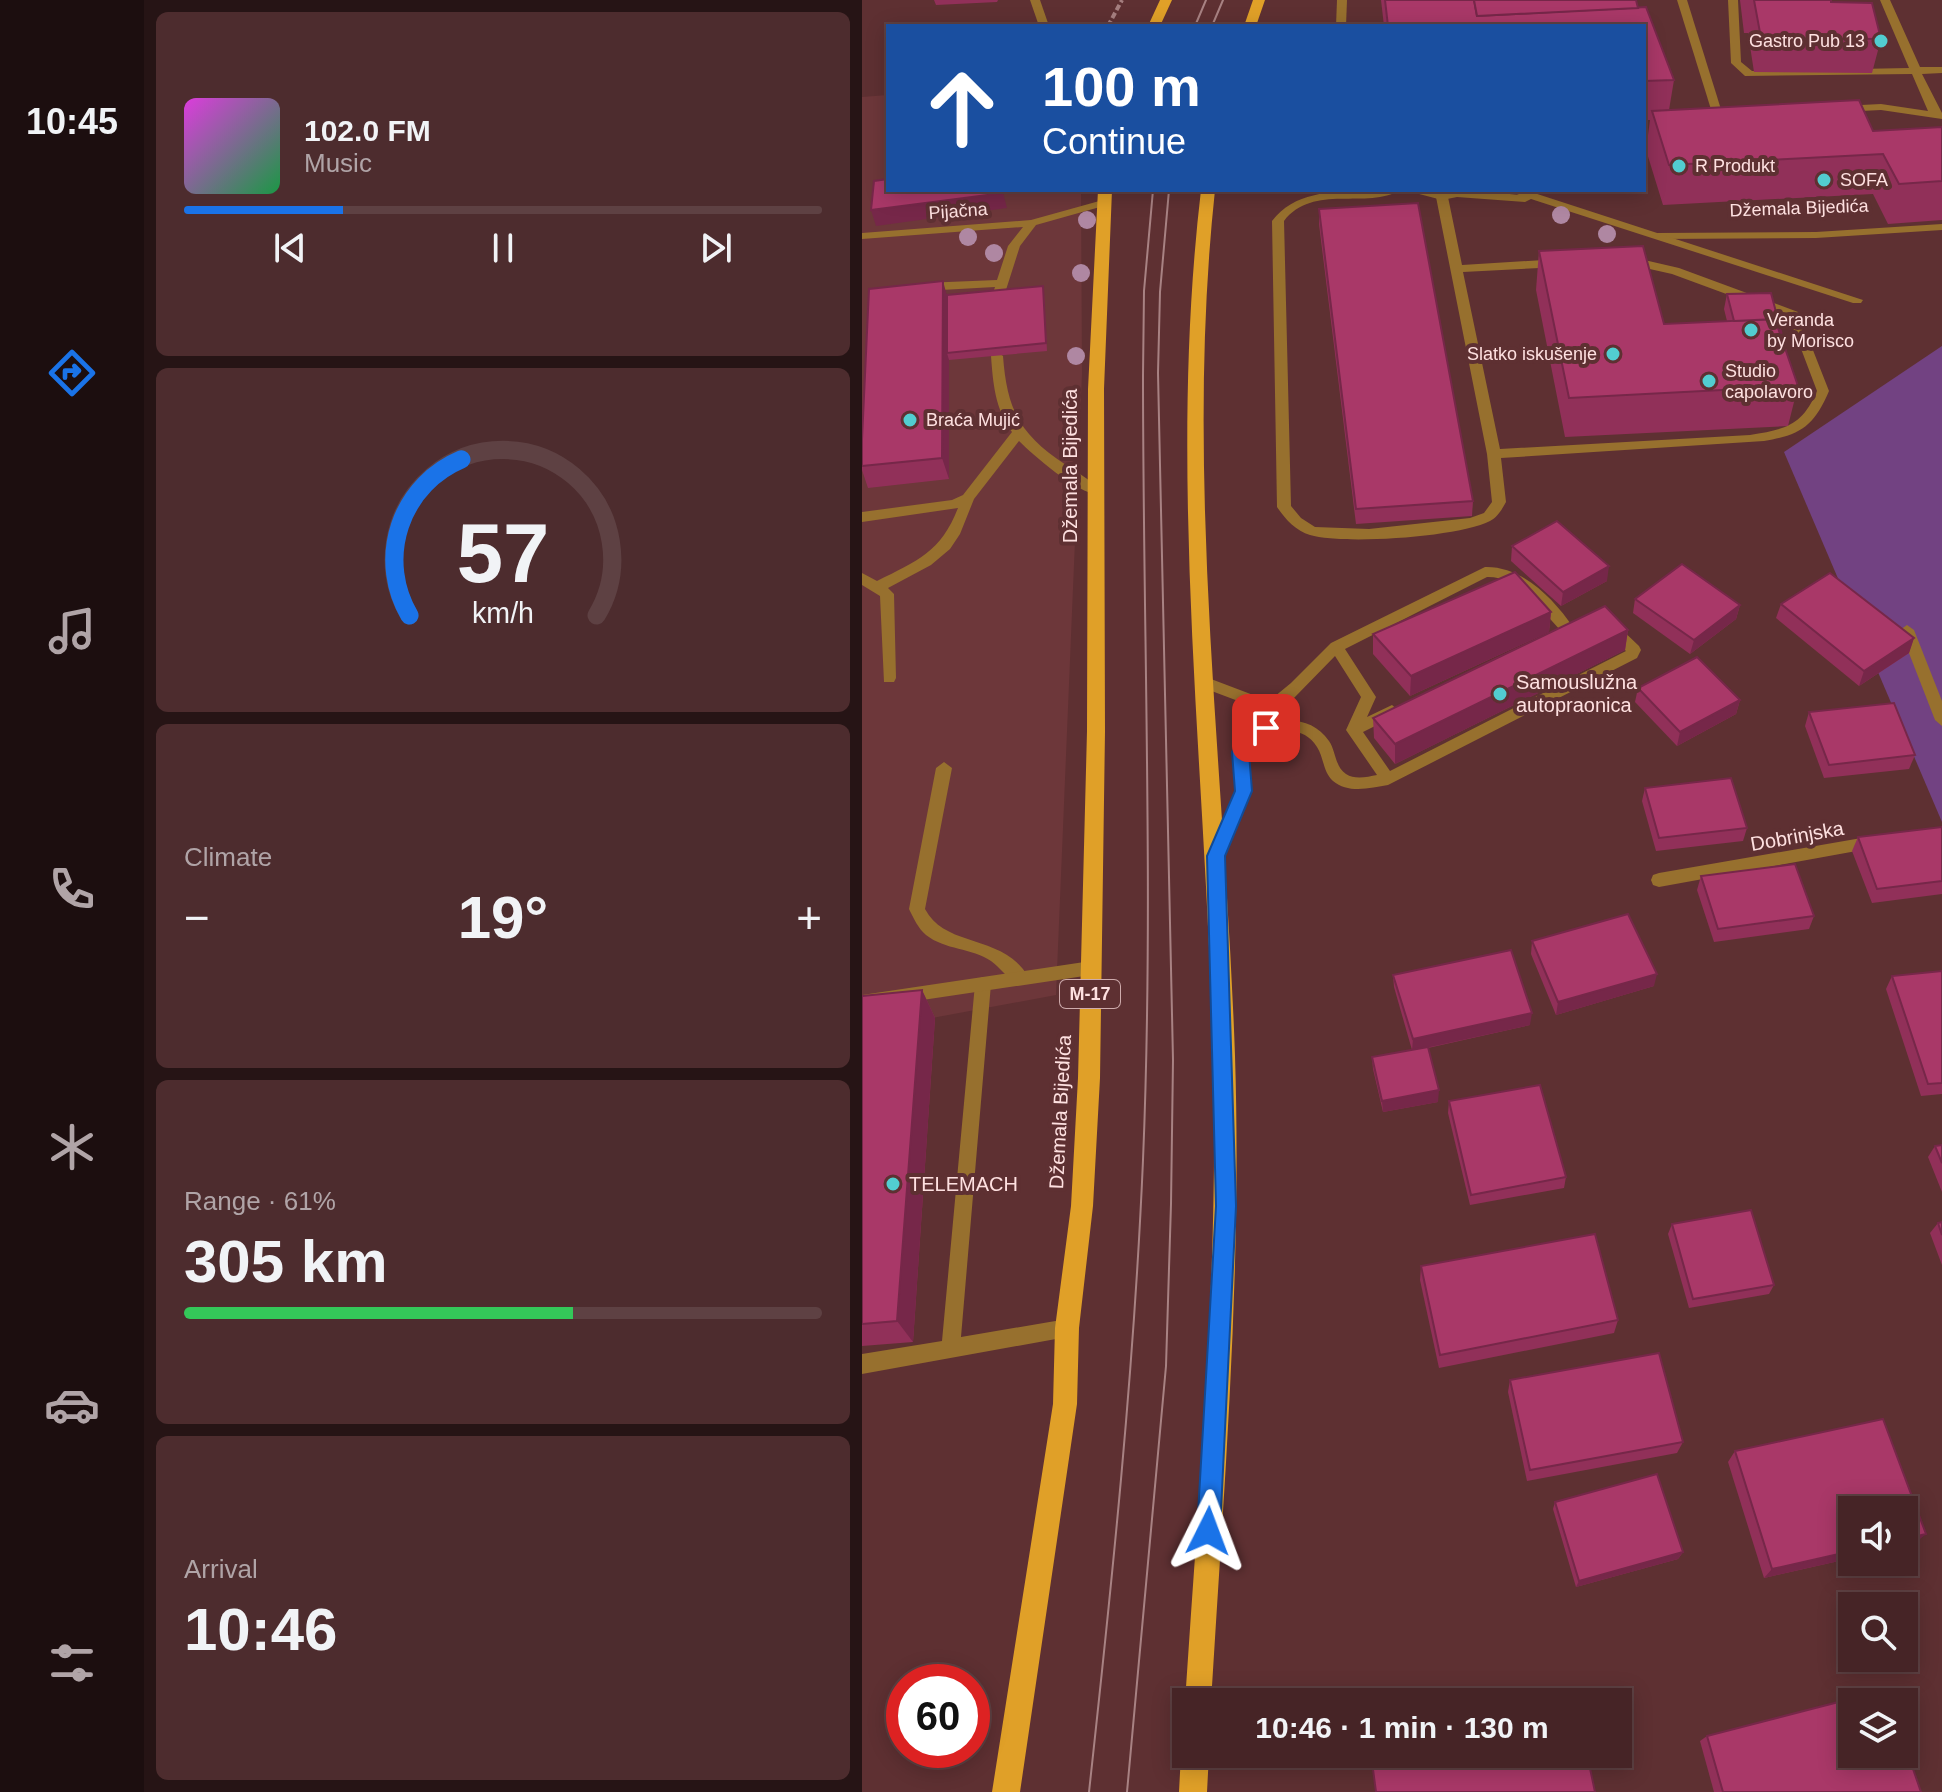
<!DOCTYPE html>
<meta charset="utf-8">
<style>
body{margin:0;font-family:Helvetica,sans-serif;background:#4d2c2e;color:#f1f3f6;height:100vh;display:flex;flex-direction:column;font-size:30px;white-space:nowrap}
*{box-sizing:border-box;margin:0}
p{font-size:26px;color:#b0a4a7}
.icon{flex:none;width:44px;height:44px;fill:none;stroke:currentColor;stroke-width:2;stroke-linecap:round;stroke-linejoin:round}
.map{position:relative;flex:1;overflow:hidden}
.panel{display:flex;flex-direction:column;gap:12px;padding:12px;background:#261415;width:718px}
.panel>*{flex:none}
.hud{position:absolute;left:24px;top:24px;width:760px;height:168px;border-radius:0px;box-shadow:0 4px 20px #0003,0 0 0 2px #5e4143;background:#1a4fa0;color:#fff;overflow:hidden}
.tools{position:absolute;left:976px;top:1496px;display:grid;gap:16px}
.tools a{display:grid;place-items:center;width:80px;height:80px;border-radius:0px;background:#462426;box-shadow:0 4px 20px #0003,0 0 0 2px #5e4143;font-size:40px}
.speed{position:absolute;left:24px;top:1664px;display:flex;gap:16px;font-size:40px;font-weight:700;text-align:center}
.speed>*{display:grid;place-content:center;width:104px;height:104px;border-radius:50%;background:#462426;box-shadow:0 4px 20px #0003,0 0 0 2px #5e4143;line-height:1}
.speed .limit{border:12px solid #d22;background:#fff;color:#111}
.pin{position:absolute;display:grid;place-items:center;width:68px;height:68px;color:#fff;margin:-34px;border-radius:16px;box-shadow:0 4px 12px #0006}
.me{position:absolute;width:88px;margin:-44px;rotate:3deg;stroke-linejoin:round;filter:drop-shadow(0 0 6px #0008)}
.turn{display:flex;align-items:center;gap:28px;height:168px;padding:0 24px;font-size:36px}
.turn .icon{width:104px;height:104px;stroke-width:2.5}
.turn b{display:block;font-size:56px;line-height:68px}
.big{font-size:60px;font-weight:800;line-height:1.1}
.panel .card{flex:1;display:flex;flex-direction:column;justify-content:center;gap:12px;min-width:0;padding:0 28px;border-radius:12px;background:#4d2c2e}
.panel .dial{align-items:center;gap:0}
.dial svg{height:208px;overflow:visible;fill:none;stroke:#5e4143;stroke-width:7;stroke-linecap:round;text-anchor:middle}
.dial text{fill:#f1f3f6;stroke:none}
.song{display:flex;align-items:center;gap:24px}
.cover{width:96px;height:96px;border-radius:12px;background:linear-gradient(135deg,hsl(300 70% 55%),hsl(140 70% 35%))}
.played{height:8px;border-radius:4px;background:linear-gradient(90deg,#1a73e8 25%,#5e4143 25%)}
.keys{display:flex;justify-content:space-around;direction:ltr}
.heat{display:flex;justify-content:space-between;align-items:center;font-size:44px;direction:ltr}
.charge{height:12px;border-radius:6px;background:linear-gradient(90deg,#34c759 61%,#5e4143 0)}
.trip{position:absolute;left:310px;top:1688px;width:460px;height:80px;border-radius:0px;background:#462426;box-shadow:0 4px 20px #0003,0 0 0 2px #5e4143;font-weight:800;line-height:80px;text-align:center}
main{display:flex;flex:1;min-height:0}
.tab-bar{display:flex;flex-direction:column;width:144px;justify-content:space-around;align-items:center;background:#1c0e0f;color:#b0a4a7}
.tab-bar .icon{width:56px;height:56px}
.tab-bar .current{color:#1a73e8}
.tab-bar b{font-size:36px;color:#f1f3f6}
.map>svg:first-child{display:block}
.built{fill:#6d373a}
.green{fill:#724282}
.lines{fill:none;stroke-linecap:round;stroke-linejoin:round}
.path{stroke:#a57e7f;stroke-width:4;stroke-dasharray:6 3;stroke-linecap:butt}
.lane{fill:#97702e;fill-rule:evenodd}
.street{fill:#97702e;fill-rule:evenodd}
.primary{fill:#e0a028;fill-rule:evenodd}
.tram{stroke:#a88283;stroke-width:2}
.tree{fill:#af87a2}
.wall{fill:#913059}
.shaded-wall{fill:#762749}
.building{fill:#a93868;stroke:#762749;stroke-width:2}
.route{fill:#1a73e8;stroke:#114b97;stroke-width:2}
.poi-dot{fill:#52cdd0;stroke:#5e3032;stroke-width:3}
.labels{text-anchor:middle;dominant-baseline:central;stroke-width:8;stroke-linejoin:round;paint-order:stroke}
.far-poi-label{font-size:18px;fill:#fee0e0;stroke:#5e3032;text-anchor:start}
.far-street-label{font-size:18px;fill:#fee0e0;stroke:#5e3032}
.shield{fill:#5e3032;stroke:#ceabac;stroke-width:2}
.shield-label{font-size:18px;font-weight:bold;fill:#fee0e0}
.street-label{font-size:20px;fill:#fee0e0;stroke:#5e3032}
.poi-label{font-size:20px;fill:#fee0e0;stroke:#5e3032;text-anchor:start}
</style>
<main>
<nav class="tab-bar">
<b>10:45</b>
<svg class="icon current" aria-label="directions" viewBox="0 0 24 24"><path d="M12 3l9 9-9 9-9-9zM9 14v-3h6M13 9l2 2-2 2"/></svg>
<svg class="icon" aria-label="music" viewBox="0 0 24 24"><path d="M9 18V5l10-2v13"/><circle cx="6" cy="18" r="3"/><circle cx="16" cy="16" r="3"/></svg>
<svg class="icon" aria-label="phone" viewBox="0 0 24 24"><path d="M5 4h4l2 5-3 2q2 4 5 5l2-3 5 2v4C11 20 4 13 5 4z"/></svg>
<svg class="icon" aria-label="climate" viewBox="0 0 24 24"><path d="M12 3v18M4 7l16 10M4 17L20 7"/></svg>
<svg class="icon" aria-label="car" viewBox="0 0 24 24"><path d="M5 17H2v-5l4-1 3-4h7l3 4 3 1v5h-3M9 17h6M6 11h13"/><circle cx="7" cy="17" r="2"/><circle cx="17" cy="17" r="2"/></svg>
<svg class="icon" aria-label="filters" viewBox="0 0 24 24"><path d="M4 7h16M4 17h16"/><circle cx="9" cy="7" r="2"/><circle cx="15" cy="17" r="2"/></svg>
</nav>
<section class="panel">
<div class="card">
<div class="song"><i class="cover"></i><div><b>102.0 FM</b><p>Music</p></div></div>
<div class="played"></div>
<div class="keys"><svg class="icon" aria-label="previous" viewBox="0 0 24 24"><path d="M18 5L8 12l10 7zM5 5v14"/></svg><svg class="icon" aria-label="pause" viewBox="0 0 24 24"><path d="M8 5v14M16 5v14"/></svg><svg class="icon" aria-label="next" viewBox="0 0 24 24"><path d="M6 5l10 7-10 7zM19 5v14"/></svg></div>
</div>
<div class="card dial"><svg viewBox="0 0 100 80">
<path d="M14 69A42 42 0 1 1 86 69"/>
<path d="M14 69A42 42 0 0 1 34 9" stroke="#1a73e8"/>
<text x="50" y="56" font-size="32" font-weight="700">57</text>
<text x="50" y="72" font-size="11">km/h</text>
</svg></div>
<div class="card"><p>Climate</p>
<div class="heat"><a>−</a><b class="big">19°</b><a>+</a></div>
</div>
<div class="card"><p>Range · 61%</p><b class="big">305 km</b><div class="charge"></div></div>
<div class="card"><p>Arrival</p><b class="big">10:46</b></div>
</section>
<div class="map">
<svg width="1080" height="1792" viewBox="0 0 1080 1792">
<rect width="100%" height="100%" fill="#5e3032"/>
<!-- built -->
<path class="built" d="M26,95V190H219L220,373L194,995L0,1031V97Z"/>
<!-- green -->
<path class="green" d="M1080,346V822L922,452Z"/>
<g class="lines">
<!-- path -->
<path class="path" d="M246,26L260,0"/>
<!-- lane -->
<g class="lane">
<path d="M475,0H485L484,26H474Z"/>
<path d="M815,0H825L862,119L861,121L852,119Z"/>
<path d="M866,0H876L879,62L890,71L1047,68L1018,0H1028L1058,67H1080V73L1060,74L1080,113V119L1019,110L979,112L974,109L979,106L1019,104L1066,111L1050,74L883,76L869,63Z"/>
<path d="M501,190H538C506,210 451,183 422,221L429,506L439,518L453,527L507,529L608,518L622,513L630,502L625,454L574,197L580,194L586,197L600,265L698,259L704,263L698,267L601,272L638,449L888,435C924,429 940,426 955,391L927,317L810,274L761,263L759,260L765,256L817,268L936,312L967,391C952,426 939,435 902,441L639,458L644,502C640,509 636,517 628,521C598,537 481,545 448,535C434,531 423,519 415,507L410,221C432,192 468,192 501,190Z"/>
<path d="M241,200L247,203L245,205L174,225L158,246L143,293L137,297L131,293L133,287L61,291L55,287L61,283L135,280L146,246L161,227L0,239V233L169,220Z"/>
<path d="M1080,224V230L954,238L796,239L790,236L796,233L954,232Z"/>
<path d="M135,352L141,356C145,410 158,435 204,465C216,473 230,481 240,491L238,494C219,497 171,455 157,441L112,499L98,534L88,549L69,565L26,588L32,594L34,678L32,682H22L18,596L0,585V573L15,581C55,561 79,552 96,508L0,522V512L90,500L101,495L150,432C133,409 131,383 129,356Z"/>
<path d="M623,567C660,566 691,598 711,627L704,632L699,631C679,610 657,576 625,577L483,649L514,697L505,717L530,705L537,711L535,715L501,732L528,771L764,651L745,633L743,629L745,625H755L777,646L779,650L775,658L526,785C509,788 486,794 471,781C461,772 462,758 455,747C437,719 404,734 386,754L390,791L360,861H348L346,856L374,791L370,752C390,720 443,706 467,741C474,751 473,767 484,774C493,780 505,777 515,775L484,730L499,697L473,656L432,698L408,713L339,687L337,683L339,679H349L407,701L429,683L469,643Z"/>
<path d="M82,762L90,768L63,909C84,949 142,933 167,978L165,983C150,988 141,969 129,961C110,948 83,950 64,935C56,928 52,919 47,909L74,768Z"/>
<path d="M121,977L127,979L129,984L99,1337L205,1319L212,1321L214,1328L212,1335L205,1337L0,1374V1354L80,1341L113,984L115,979Z"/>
</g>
<!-- street -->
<g class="street">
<path d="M168,0H178L187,26H177Z"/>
<path d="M542,190H563L580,194L609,190L657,195L646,190H663L1001,300L999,303H991L669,199L663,202L595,197L580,200Z"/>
<path d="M1045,625L1052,630L1080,701V726L1073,720L1038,630Z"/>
<path d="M1011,836L1017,838L1019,842L1017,846L1011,848L797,887L791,885L789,880L791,875L797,873Z"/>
<path d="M229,961L235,963L237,968L235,973L229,975L0,1009V995Z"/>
</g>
<!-- primary -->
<g class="primary">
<path d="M298,0H310L298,26H286Z"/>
<path d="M391,0H403L394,26H382Z"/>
<path d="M236,190H250L242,389L243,731L238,1078L231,1206L217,1328L215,1404L158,1792H130L191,1404L193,1328L209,1206L216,1078L225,731L226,389Z"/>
<path d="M339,190H353C322,478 363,768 373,1056C380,1272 362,1487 349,1702H324V1705L323,1702C337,1487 357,1272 351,1056C344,768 305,478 339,190Z"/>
<path d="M323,1744L324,1754H347L345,1792H317L319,1754Z"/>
</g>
<!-- tram -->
<g class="tram">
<path d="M333,26L344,0"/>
<path d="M350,26L361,0"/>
<path d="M227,1792C250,1582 272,1371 281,1160C292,898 281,636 281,375L282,291L291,190"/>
<path d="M265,1792L304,1366L309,1204L311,1060L296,373L298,292L307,190"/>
</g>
</g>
<!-- trees -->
<g class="tree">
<circle cx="699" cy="215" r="9"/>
<circle cx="225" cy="220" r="9"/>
<circle cx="745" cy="234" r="9"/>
<circle cx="106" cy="237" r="9"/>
<circle cx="132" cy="253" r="9"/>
<circle cx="219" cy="273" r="9"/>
<circle cx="214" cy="356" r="9"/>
</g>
<!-- wall -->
<g class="wall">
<path d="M72,0H136L135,2L74,5Z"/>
<path d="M519,0H774L776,8L812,80L807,110L1011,131L1080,127V220L1026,224L1011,194L801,205L784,150L788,120H782V26H522Z"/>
<path d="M878,0H969V2L1019,39L1010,73L892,72L886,33H882Z"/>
<path d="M457,209L611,501L610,516L494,524L457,224Z"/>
<path d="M677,251L802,324L865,321L862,309L865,294L920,335V338L936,386L926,426L703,437L674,290Z"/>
<path d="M182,294L185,351L87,360V479L6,488L0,470V439L85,295Z"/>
<path d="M650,546L745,581L699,606L649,561Z"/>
<path d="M773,599L878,605L874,619L828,654L771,613Z"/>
<path d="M919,604L1052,638L1047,653L997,686L914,618Z"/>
<path d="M689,612L687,632L548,696L511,654V634Z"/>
<path d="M766,630L763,650L533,764L512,738L511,718Z"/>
<path d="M776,688L878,700L874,714L815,746L773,702Z"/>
<path d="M947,712L1053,755L1047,769L962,778L943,726Z"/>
<path d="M783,788L885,828L881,841L794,851L780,801Z"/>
<path d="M1080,827V894L1010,903L990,851L996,837Z"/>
<path d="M839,876L952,916L947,929L852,942L835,890Z"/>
<path d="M670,941L792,986L694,1015L669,954Z"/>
<path d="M1080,971V1094L1059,1096L1024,989L1030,976Z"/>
<path d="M531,975L668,1025L566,1048L576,1102L521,1112L511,1069L510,1057L550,1050L532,987Z"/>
<path d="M60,990L73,1018L51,1342L0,1346V996Z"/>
<path d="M587,1101L704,1177L702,1188L608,1205L586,1113Z"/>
<path d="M1080,1145V1192L1066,1157L1073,1146Z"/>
<path d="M1080,1222V1265L1068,1233L1076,1223Z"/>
<path d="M810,1224L912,1285L907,1294L827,1308L806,1234Z"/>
<path d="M559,1266L756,1320L752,1333L577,1368L558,1280Z"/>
<path d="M648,1380L821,1442L815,1453L665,1481L646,1392Z"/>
<path d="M873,1451L1052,1544L902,1578L866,1462Z"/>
<path d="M693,1502L821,1552L816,1559L714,1587L691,1509Z"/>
<path d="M845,1736L1059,1792H852L838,1741Z"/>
</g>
<!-- shaded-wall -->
<g class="shaded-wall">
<path d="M141,193L145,208L14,226L9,210Z"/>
<path d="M81,281L87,303L85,353L87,360V479L80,458Z"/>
<path d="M747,566L745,581L699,606L701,592Z"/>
<path d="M878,605L874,619L828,654L832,640Z"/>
<path d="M689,612L687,632L548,696L549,676Z"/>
<path d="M766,630L763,650L533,764V744Z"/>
<path d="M1052,638L1047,653L997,686L1002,671Z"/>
<path d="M878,700L874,714L815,746L818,732Z"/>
<path d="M795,974L792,986L694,1015L696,1002Z"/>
<path d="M60,990L73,1018L51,1342L35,1321Z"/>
<path d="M670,1013L668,1025L550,1051L551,1039Z"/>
<path d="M577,1090L576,1102L521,1112L520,1101Z"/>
<path d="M1064,1534L1052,1544L1042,1546V1539Z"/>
<path d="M990,1551V1558L902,1578L910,1569Z"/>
<path d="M821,1552L816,1559L714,1587L717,1581Z"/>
</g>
<!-- building -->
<g class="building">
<path d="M523,0H612L615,16L784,7L812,80L782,81V26H526Z"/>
<path d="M612,0H774L776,8L615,16Z"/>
<path d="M892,0H969V2L1010,3L1019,39L899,38Z"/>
<path d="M997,100L1011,131L1080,127V181L1037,184L1021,154L807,165L790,111Z"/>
<path d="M26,179V190H141V193L9,210L12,181Z"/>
<path d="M556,203L611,501L494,509L457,209Z"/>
<path d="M781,246L802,324L913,319L936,386L707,398L677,251Z"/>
<path d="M81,281L80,458L0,466V439L7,289Z"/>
<path d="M181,286L184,343L85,353V295Z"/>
<path d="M909,293L920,335H919L913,319L872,321L865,294Z"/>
<path d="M695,521L747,566L701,592L650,546Z"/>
<path d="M820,564L878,605L832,640L773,599Z"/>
<path d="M653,572L689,612L549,676L511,634Z"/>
<path d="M968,573L1052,638L1002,671L919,604Z"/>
<path d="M743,606L766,630L533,744L511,718Z"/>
<path d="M835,657L878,700L818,732L776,688Z"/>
<path d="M1032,703L1053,755L967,765L947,712Z"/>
<path d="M869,778L885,828L797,838L783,788Z"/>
<path d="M1080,827V881L1015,889L996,837Z"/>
<path d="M933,864L952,916L856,929L839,876Z"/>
<path d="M766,914L795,974L696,1002L670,941Z"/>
<path d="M649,950L670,1013L551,1039L531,975Z"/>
<path d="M1080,971V1083L1066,1084L1030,976Z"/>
<path d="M60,990L35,1321L0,1324V996Z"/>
<path d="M566,1047L577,1090L520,1101L510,1057Z"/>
<path d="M678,1085L704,1177L609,1195L587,1101Z"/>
<path d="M1080,1145V1163L1073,1146Z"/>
<path d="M889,1210L912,1285L831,1299L810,1224Z"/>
<path d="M1080,1222V1235L1076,1223Z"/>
<path d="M733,1234L756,1320L578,1355L559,1266Z"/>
<path d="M797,1353L821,1442L668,1470L648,1380Z"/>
<path d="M1021,1419L1064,1534L1042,1539V1510H990V1551L910,1569L873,1451Z"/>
<path d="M795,1474L821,1552L717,1581L693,1502Z"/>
<path d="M1023,1690L1028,1702H990V1754H1042V1743L1059,1792H861L845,1736Z"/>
<path d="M550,1754H725L733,1792H514L510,1762Z"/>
</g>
<!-- route -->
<path class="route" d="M404,721L413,728L387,753L390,791L363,856L374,1206L358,1531L354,1539L346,1542L338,1539L335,1531L354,1206L345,856L373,791L370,752L382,734Z"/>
<!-- markers -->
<g class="poi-dot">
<circle cx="1019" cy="41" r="8"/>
<circle cx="817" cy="166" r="8"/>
<circle cx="962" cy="180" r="8"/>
<circle cx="889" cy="330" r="8"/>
<circle cx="751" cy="354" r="8"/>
<circle cx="847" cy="381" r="8"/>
<circle cx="48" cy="420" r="8"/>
<circle cx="638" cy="694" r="8"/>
<circle cx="31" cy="1184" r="8"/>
</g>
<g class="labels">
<!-- far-poi labels -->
<g class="far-poi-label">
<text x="1003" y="41" text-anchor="end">Gastro Pub 13</text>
<text x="833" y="166">R Produkt</text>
<text x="978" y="180">SOFA</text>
<text x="905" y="320">Veranda<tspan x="905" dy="21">by Morisco</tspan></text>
<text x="735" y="354" text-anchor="end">Slatko iskušenje</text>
<text x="863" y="371">Studio<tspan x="863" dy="21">capolavoro</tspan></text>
<text x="64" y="420">Braća Mujić</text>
</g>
<!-- far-street labels -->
<g class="far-street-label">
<text transform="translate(937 208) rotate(-2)">Džemala Bijedića</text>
<text transform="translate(96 211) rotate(-4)">Pijačna</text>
</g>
<!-- shield labels -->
<rect class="shield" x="198" y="980" width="60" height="28" rx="6"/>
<g class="shield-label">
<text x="228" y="994">M-17</text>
</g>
<!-- street labels -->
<g class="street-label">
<text transform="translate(208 466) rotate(-90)">Džemala Bijedića</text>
<text transform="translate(935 836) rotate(-10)">Dobrinjska</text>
<text transform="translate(198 1112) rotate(-87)">Džemala Bijedića</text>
</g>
<!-- poi labels -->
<g class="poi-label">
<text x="654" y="682">Samouslužna<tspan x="654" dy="23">autopraonica</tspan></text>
<text x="47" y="1184">TELEMACH</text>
</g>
</g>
</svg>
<div class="tools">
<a><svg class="icon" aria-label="sound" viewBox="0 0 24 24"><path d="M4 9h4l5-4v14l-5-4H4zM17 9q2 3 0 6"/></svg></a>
<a><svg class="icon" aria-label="search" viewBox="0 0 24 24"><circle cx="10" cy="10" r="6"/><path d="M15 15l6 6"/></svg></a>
<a><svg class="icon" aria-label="layers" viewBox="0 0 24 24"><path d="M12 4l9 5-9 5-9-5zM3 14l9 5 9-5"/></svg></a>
</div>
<div class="speed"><div class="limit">60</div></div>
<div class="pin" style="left:404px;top:728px;background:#d93025"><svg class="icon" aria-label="arrive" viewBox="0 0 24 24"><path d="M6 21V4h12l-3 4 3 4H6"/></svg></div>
<svg class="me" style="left:346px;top:1531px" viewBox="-20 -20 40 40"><path d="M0-17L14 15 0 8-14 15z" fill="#1a73e8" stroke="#fff" stroke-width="4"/></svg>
<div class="trip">10:46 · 1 min · 130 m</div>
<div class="hud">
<div class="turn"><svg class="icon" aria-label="ahead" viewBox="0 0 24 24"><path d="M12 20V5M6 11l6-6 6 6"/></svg><div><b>100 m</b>Continue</div></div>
</div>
</div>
</main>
